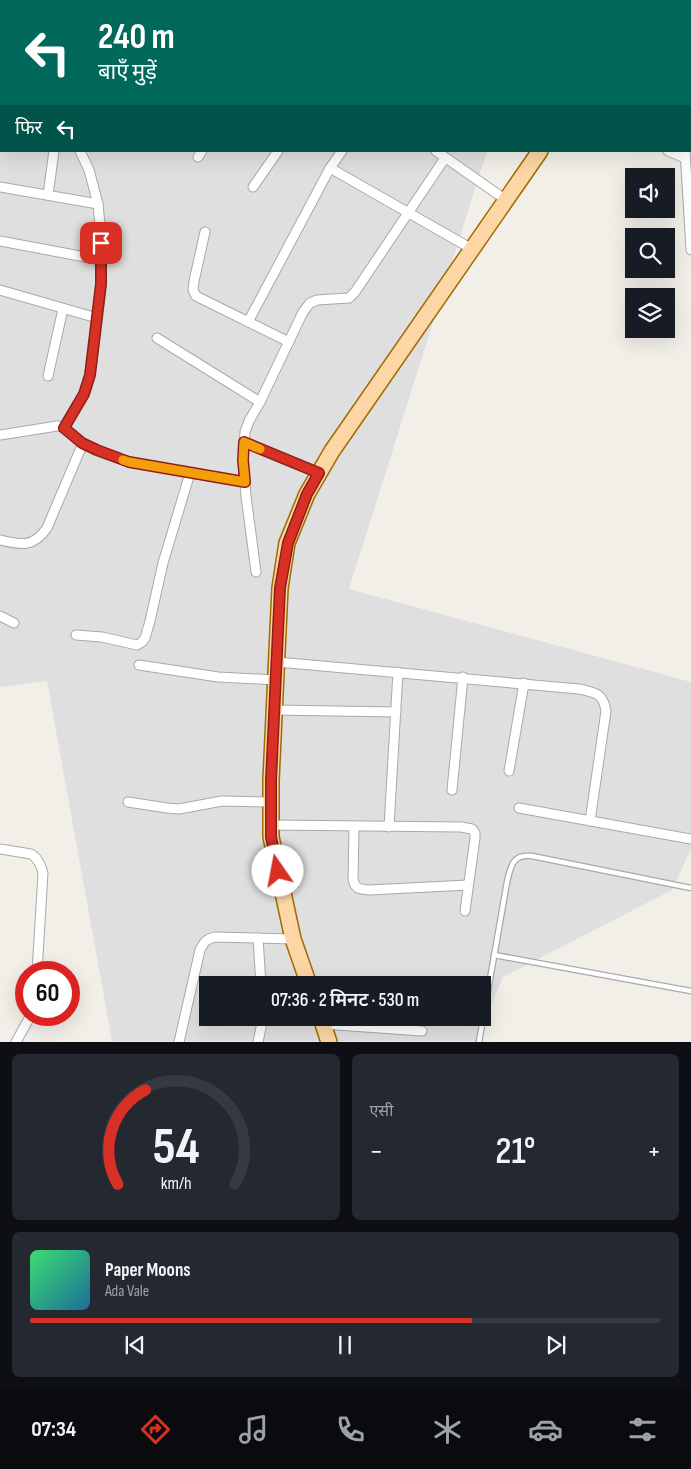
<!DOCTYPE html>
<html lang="hi">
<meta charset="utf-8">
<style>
body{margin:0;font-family:"Sofia Sans Condensed","Noto Sans Devanagari",sans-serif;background:#242831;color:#f1f3f6;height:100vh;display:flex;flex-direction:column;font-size:19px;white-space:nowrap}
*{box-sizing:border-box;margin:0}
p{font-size:16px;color:#9ea1a6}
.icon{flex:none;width:28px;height:28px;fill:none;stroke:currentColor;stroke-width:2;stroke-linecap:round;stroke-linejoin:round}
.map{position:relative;height:1042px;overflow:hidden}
.panel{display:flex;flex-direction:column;gap:12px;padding:12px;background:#0d0f14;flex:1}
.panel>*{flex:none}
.banner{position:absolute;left:0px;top:0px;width:691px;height:152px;box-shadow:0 5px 20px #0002;background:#00695c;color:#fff;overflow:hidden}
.buttons{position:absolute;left:625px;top:168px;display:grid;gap:10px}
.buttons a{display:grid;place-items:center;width:50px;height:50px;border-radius:0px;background:#171b24;box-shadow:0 5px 20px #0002;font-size:25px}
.speed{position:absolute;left:15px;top:961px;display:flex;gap:10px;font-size:25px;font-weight:700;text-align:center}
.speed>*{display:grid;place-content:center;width:65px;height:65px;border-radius:50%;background:#171b24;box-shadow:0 5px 20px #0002;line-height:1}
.speed .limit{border:8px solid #d22;background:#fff;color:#111}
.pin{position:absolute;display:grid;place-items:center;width:42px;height:42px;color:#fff;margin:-21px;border-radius:10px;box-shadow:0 2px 8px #0006}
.me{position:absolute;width:55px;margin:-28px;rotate:348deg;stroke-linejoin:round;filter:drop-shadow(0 0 4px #0008)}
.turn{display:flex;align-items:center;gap:18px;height:105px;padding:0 15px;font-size:22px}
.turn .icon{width:65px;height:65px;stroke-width:2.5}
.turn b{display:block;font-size:35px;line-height:42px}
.then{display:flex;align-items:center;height:48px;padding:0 15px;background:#0003;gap:10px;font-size:19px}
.big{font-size:38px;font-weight:600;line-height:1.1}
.panel .tile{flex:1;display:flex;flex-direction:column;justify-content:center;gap:8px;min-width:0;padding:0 18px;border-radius:8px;background:#242831}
.panel .dial{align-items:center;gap:0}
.dial svg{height:130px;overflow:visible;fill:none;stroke:#363941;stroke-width:7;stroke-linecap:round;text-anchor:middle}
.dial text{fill:#f1f3f6;stroke:none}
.song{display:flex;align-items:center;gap:15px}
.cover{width:60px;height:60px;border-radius:8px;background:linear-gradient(135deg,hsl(140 70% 55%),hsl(200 70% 35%))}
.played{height:5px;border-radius:2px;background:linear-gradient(90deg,#d93025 70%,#363941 70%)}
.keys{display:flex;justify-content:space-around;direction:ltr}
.heat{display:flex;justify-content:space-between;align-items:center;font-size:28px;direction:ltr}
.panel .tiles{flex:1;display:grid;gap:12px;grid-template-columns:1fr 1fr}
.tile:last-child{grid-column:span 2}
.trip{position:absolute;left:199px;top:976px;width:292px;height:50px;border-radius:0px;background:#171b24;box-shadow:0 5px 20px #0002;font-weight:600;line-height:50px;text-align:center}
.tab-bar{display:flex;height:80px;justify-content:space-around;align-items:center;background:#090b0e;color:#9ea1a6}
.tab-bar .icon{width:35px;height:35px}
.tab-bar .current{color:#d93025}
.tab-bar b{font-size:22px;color:#f1f3f6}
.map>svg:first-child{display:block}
.residential{fill:#e0dfdf;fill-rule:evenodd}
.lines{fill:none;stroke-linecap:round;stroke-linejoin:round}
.service-casing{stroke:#a9a9a9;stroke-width:7}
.minor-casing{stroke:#a9a9a9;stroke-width:11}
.tertiary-casing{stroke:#a9a9a9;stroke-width:14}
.primary-casing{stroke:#a06b00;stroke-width:18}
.service{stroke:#fff;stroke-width:4.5}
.minor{stroke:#fff;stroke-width:9}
.tertiary{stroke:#fff;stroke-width:11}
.primary{stroke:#fcd6a4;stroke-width:15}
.route-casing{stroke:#8d1f18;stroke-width:12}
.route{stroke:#d93025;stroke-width:9}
.slow{stroke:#f59e0b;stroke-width:9}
</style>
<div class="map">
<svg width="691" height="1042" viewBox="0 0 691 1042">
<rect width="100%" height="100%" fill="#f2efe9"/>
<!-- residential -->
<path class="residential" d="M0,0H535L534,1H1V151H487L349,589L691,682V849L672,890L503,977L476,1041H112L47,681L0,687ZM208,985H482V1018H208Z"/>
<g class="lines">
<defs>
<g id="service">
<path d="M494,955L691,991"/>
<path d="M479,1042L507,882C511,866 512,854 532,856L691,888"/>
</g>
<g id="minor">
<path d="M42,0V1"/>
<path d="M200,1L201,0"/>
<path d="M306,1L307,0"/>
<path d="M369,1L370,0"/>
<path d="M690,1V0"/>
<path d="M690,26L691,28"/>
<path d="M0,90L1,91"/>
<path d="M0,139L1,133"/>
<path d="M436,151L506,200"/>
<path d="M668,151L685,158"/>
<path d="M685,151L691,250"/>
<path d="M198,157L202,151"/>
<path d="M330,168L472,249"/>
<path d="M0,187L98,204"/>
<path d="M253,187L278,151"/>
<path d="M48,195L54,151"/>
<path d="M205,232L194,281L193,290L196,296L289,342"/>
<path d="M0,241L101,260"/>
<path d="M0,290L97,318"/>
<path d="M248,322L330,168L342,151"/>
<path d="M157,338L260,402"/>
<path d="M48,376L63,309"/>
<path d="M64,427L84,394L90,375L101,285L100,225L98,204L89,170L80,151"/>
<path d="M0,435L57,426L64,427L83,443L97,451L129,462L245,482"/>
<path d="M244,442L319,473"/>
<path d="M0,540C21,545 33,548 47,528L83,443"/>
<path d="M256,572L246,496L243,460L245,432L249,421L260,402L303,312L310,303L317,300L349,298L355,292L445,158"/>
<path d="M0,616L14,623"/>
<path d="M76,635L102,637L137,645L142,642L145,638L150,621L163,563L190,473"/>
<path d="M277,662L579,689C596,693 603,693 606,711L590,821"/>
<path d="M139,665L218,677L276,680"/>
<path d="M274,710L396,712"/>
<path d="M509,771L524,683"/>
<path d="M452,790L463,677"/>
<path d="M128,802L167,808L179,809L222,801L271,802"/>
<path d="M519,808L691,839"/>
<path d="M271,825L461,827L472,829L475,833V838L465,911"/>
<path d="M354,827L353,879C355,889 359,889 369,890L468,885"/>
<path d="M389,827L398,672"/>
<path d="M0,849L31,854C38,858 41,865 43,873L37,972"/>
<path d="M258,938L261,985"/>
<path d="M323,1024L422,1031"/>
<path d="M16,1042L31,1015"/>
<path d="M179,1042L200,950C204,942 206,939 215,937L293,939"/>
<path d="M258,1042L263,1018"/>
</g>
<path id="tertiary" d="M396,0L397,1"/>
<g id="primary">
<path d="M651,1L652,0"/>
<path d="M309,985L293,939L271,837V780L280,588L287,543L307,494L332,451L540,151"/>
<path d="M321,1018L329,1042"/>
</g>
</defs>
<!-- service casing -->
<use href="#service" class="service-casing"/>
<!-- minor casing -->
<use href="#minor" class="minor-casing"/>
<!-- tertiary casing -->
<use href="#tertiary" class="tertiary-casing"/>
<!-- primary casing -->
<use href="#primary" class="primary-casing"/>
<!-- service -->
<use href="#service" class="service"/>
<!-- minor -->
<use href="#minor" class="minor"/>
<!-- tertiary -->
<use href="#tertiary" class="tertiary"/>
<!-- primary -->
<use href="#primary" class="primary"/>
</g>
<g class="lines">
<defs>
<path id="route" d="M101,243V284L90,375L84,394L64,428L82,443L97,450L129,462L245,482L243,460L244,442L319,473L307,494L288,543L280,588L271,780V837L278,871"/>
</defs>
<!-- route casing -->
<use href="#route" class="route-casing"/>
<!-- route -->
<use href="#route" class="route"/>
<!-- slow -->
<path class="slow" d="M123,460L129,462L245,482L243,460L244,442L260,449"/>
</g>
</svg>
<div class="buttons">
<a><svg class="icon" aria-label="sound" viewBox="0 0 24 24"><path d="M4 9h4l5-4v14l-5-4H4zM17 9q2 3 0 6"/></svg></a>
<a><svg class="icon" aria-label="search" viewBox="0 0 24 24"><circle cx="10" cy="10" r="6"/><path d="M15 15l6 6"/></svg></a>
<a><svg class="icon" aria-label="layers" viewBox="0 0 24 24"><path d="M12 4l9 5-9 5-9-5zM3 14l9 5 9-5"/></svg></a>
</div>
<div class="speed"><div class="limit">60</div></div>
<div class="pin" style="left:101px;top:243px;background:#d93025"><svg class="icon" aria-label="arrive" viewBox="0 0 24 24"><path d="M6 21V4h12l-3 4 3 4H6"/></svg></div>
<svg class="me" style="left:278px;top:871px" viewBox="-20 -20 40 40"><circle r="19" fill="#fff"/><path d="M0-13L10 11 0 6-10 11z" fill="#d93025"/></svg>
<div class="trip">07:36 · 2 मिनट · 530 m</div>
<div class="banner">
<div class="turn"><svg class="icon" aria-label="left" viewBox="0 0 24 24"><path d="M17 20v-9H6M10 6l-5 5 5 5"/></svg><div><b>240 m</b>बाएँ मुड़ें</div></div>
<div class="then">फिर<svg class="icon" aria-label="left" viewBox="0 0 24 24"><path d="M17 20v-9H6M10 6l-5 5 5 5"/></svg></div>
</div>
</div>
<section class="panel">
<div class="tiles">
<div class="tile dial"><svg viewBox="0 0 100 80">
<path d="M14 69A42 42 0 1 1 86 69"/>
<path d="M14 69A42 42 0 0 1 31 11" stroke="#d93025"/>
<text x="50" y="56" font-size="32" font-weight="700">54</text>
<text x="50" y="72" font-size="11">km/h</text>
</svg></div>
<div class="tile"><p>एसी</p>
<div class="heat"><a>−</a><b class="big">21°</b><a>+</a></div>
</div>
<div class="tile">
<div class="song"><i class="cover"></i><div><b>Paper Moons</b><p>Ada Vale</p></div></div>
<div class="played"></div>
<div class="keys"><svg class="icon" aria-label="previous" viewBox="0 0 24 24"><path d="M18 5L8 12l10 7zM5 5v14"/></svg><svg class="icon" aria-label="pause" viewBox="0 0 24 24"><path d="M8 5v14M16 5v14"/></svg><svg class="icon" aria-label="next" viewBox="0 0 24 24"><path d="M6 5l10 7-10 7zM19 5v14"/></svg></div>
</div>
</div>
</section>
<nav class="tab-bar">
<b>07:34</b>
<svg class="icon current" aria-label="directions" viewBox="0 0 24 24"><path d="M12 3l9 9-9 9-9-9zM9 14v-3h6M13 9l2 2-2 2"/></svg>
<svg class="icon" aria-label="music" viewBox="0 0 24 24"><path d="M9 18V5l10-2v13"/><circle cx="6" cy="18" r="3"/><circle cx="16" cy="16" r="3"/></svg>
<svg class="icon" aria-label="phone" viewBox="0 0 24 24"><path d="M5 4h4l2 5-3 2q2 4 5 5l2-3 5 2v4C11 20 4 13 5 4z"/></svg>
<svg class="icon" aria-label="climate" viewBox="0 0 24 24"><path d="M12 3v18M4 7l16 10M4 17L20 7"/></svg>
<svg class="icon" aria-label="car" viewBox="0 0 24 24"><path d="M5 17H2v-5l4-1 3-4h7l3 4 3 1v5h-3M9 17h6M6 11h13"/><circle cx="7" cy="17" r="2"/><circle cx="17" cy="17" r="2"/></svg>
<svg class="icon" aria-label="filters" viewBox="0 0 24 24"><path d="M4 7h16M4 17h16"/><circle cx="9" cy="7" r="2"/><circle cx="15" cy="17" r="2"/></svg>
</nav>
